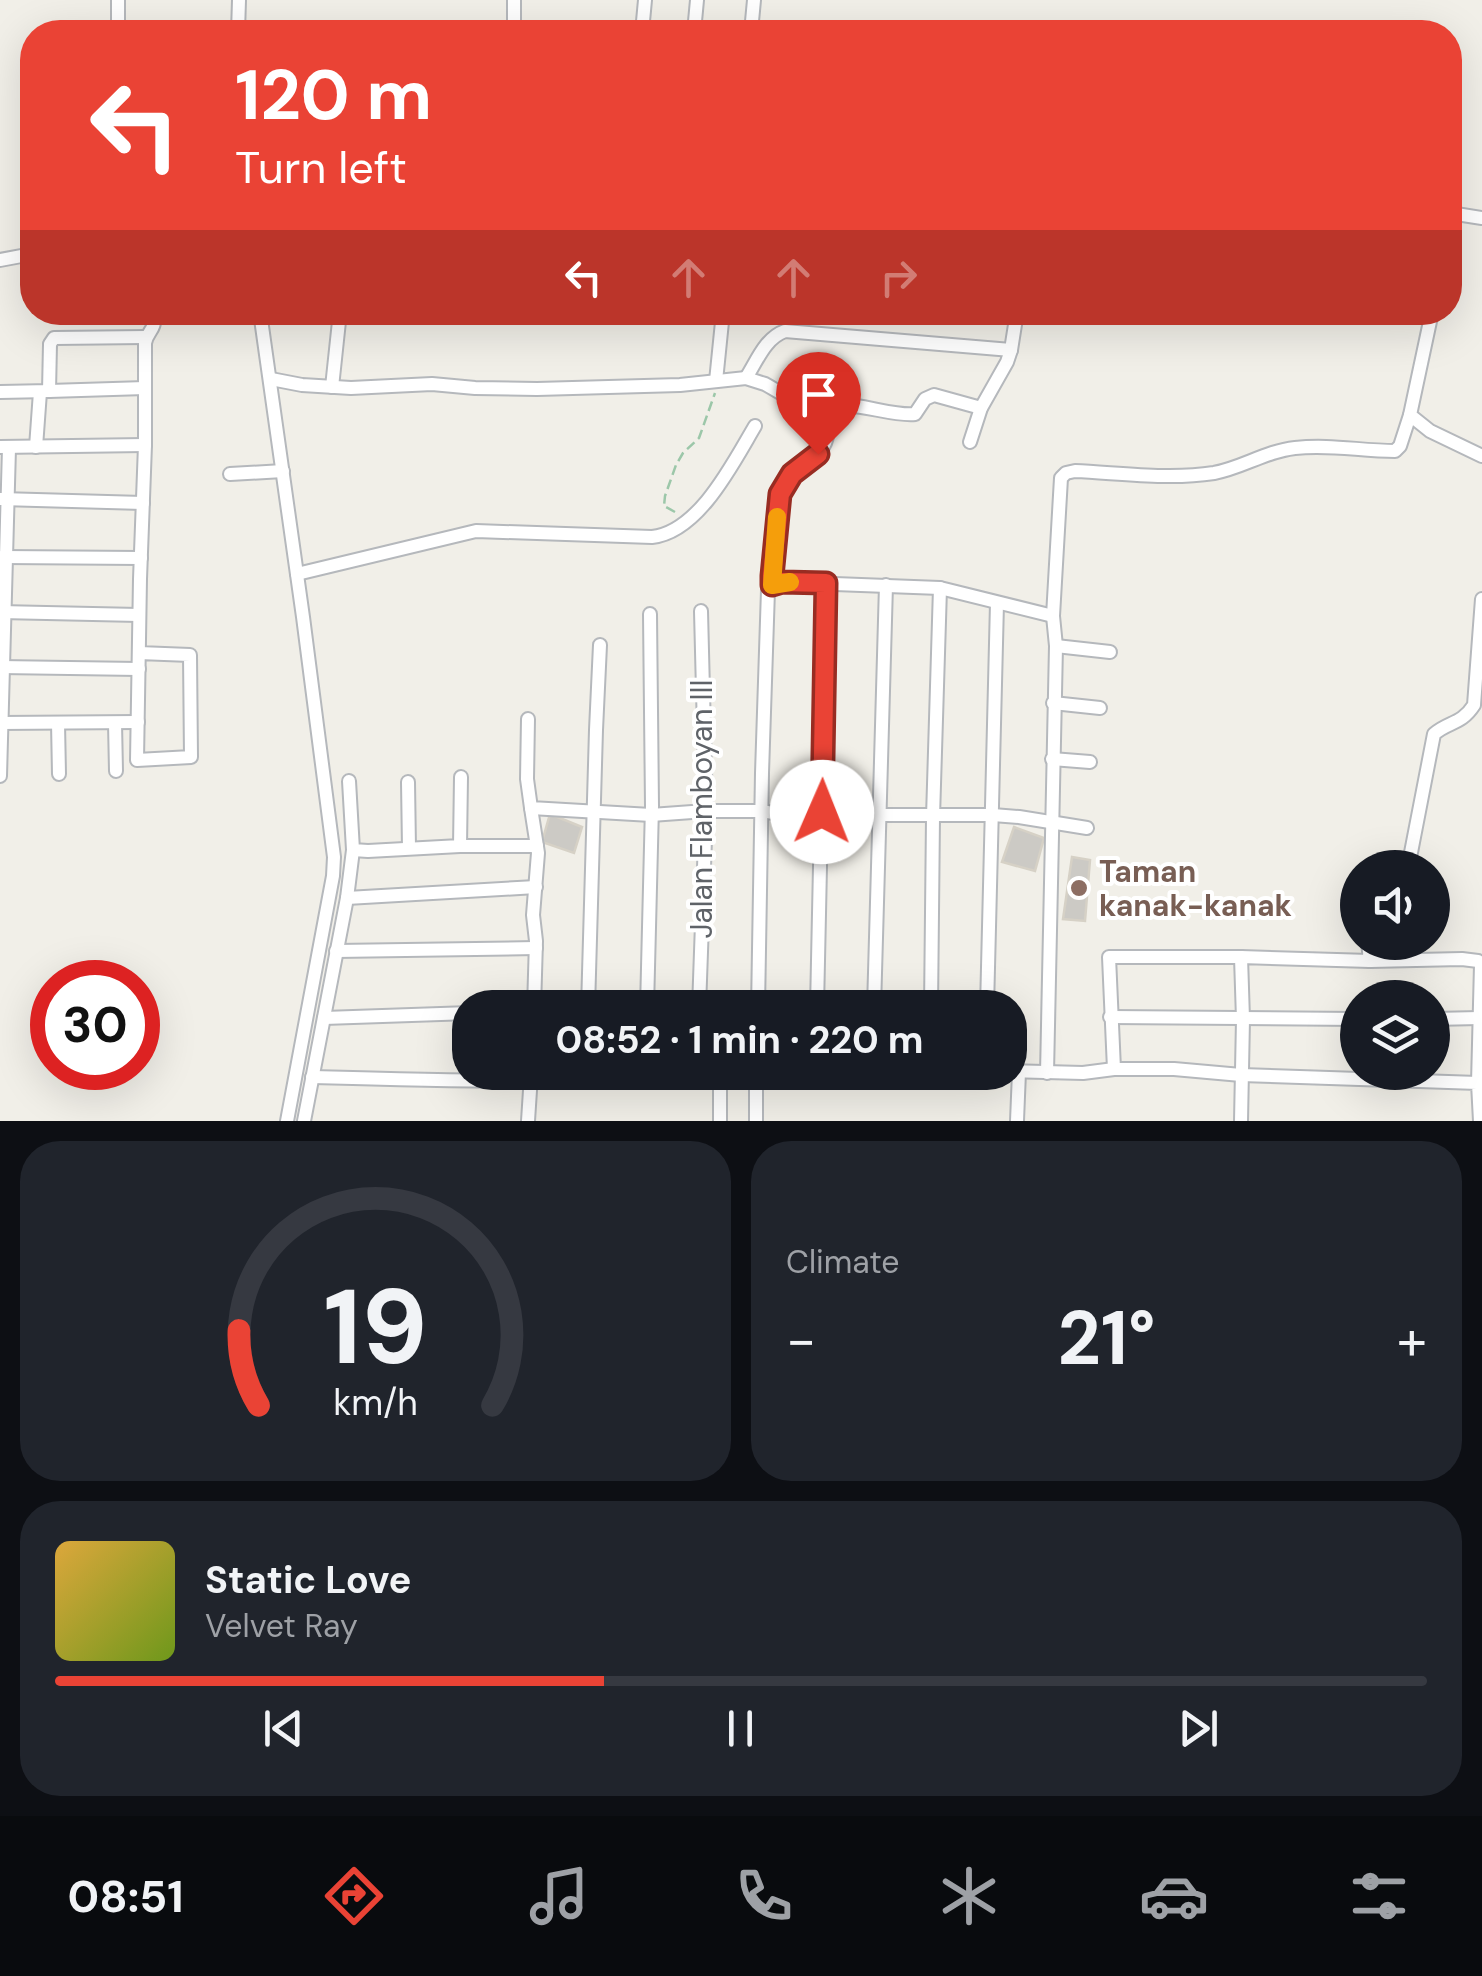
<!DOCTYPE html>
<meta charset="utf-8">
<style>
body{margin:0;font-family:"DM Sans",sans-serif;background:#20242c;color:#f1f3f6;height:100vh;display:flex;flex-direction:column;font-size:38px;white-space:nowrap}
*{box-sizing:border-box;margin:0}
p{font-size:32px;color:#9ea1a6}
.icon{flex:none;width:55px;height:55px;fill:none;stroke:currentColor;stroke-width:2;stroke-linecap:round;stroke-linejoin:round}
.map{position:relative;height:1121px;overflow:hidden}
.sheet{display:flex;flex-direction:column;gap:20px;padding:20px;background:#0d0f14;flex:1}
.sheet>*{flex:none}
.top-card{position:absolute;left:20px;top:20px;width:1442px;height:305px;border-radius:40px;box-shadow:0 10px 40px #0002;background:#ea4335;color:#fff;overflow:hidden}
.buttons{position:absolute;left:1340px;top:850px;display:grid;gap:20px}
.buttons a{display:grid;place-items:center;width:110px;height:110px;border-radius:50%;background:#171b24;box-shadow:0 10px 40px #0002;font-size:50px}
.speed{position:absolute;left:30px;top:960px;display:flex;gap:20px;font-size:50px;font-weight:700;text-align:center}
.speed>*{display:grid;place-content:center;width:130px;height:130px;border-radius:50%;background:#171b24;box-shadow:0 10px 40px #0002;line-height:1}
.speed .limit{border:15px solid #d22;background:#fff;color:#111}
.pin{position:absolute;display:grid;place-items:center;width:85px;height:85px;color:#fff;margin:-102px -42px;border-radius:50% 50% 50% 0;rotate:-45deg;box-shadow:0 0 10px #0007}
.pin .icon{rotate:45deg}
.me{position:absolute;width:110px;margin:-55px;rotate:1deg;stroke-linejoin:round;filter:drop-shadow(0 0 8px #0008)}
.turn{display:flex;align-items:center;gap:35px;height:210px;padding:0 50px;font-size:45px}
.turn .icon{width:130px;height:130px;stroke-width:2.5}
.turn b{display:block;font-size:70px;line-height:85px}
.lanes{display:flex;align-items:center;height:95px;padding:0 50px;background:#0003;justify-content:center;gap:50px;direction:ltr}
.lanes .off{opacity:.35}
.big{font-size:75px;font-weight:700;line-height:1.1}
.sheet .widget{flex:1;display:flex;flex-direction:column;justify-content:center;gap:15px;min-width:0;padding:0 35px;border-radius:40px;background:#20242c}
.sheet .dial{align-items:center;gap:0}
.dial svg{height:260px;overflow:visible;fill:none;stroke:#363941;stroke-width:7;stroke-linecap:round;text-anchor:middle}
.dial text{fill:#f1f3f6;stroke:none}
.song{display:flex;align-items:center;gap:30px}
.cover{width:120px;height:120px;border-radius:15px;background:linear-gradient(135deg,hsl(40 70% 55%),hsl(80 70% 35%))}
.played{height:10px;border-radius:5px;background:linear-gradient(90deg,#ea4335 40%,#363941 40%)}
.keys{display:flex;justify-content:space-around;direction:ltr}
.heat{display:flex;justify-content:space-between;align-items:center;font-size:55px;direction:ltr}
.sheet .tiles{flex:1;display:grid;gap:20px;grid-template-columns:1fr 1fr}
.widget:last-child{grid-column:span 2}
.trip{position:absolute;left:452px;top:990px;width:575px;height:100px;border-radius:40px;background:#171b24;box-shadow:0 10px 40px #0002;font-weight:700;line-height:100px;text-align:center}
.dock{display:flex;height:160px;justify-content:space-around;align-items:center;background:#090b0e;color:#9ea1a6}
.dock .icon{width:70px;height:70px}
.dock .current{color:#ea4335}
.dock b{font-size:45px;color:#f1f3f6}
.map>svg:first-child{display:block}
.building{fill:#cccac5;stroke:#d6d1c6;stroke-width:2.5}
.lines{fill:none;stroke-linecap:round;stroke-linejoin:round}
.minor-casing{stroke:#b5b8bc;stroke-width:16}
.path{stroke:#9cc7a9;stroke-width:2.5;stroke-dasharray:10 5;stroke-linecap:butt}
.minor{stroke:#fff;stroke-width:12}
.route-casing{stroke:#982c22;stroke-width:25}
.route{stroke:#ea4335;stroke-width:18}
.slow{stroke:#f59e0b;stroke-width:18}
.education-dot{fill:#8d6e63;stroke:#fff;stroke-width:4}
.labels{text-anchor:middle;dominant-baseline:central;stroke-width:8;stroke-linejoin:round;paint-order:stroke}
.street-label{font-size:30px;fill:#5f6368;stroke:#fff}
.education-label{font-size:30px;font-weight:bold;fill:#785e54;stroke:#fff;text-anchor:start}
</style>
<div class="map">
<svg width="1482" height="1121" viewBox="0 0 1482 1121">
<rect width="100%" height="100%" fill="#f1efe8"/>
<!-- building -->
<g class="building">
<path d="M550,814L582,827L574,853L542,842Z"/>
<path d="M1014,827L1044,838L1035,871L1002,862Z"/>
<path d="M1072,857L1090,860L1085,921L1063,919Z"/>
</g>
<g class="lines">
<defs>
<g id="minor">
<path d="M118,32V0"/>
<path d="M238,32L239,0"/>
<path d="M514,32V0"/>
<path d="M642,32L645,0"/>
<path d="M694,32L697,0"/>
<path d="M751,32L754,0"/>
<path d="M1450,213L1482,218"/>
<path d="M0,260L32,254"/>
<path d="M260,312L303,617L334,857L333,876L287,1121"/>
<path d="M1432,312L1410,415L1430,431L1482,456"/>
<path d="M746,378C757,361 765,338 785,331L1011,350"/>
<path d="M271,379L302,385L351,388L432,384L475,388L537,389L680,385L746,378L765,384L824,418H828C831,416 839,408 841,407C853,401 895,417 915,414L925,399L934,395L981,408"/>
<path d="M716,381L723,312"/>
<path d="M332,387L340,312"/>
<path d="M49,391L145,388"/>
<path d="M0,392L49,391L50,344L54,338L146,337"/>
<path d="M970,442L981,408L1007,362L1011,350L1017,312"/>
<path d="M0,447L145,445"/>
<path d="M36,447L40,392"/>
<path d="M230,474L283,471"/>
<path d="M1,499L143,503"/>
<path d="M2,557L141,558"/>
<path d="M297,574L476,531L652,537C699,532 733,463 755,426"/>
<path d="M773,585C772,566 775,499 784,484C801,452 831,465 828,418"/>
<path d="M0,612L139,615"/>
<path d="M1056,646L1110,652"/>
<path d="M139,653L190,655L191,757L137,760L140,579L145,445V343C148,329 155,333 155,312"/>
<path d="M0,667L139,669"/>
<path d="M1053,703L1100,708"/>
<path d="M528,719L527,779L531,808L651,815L706,811H761L821,821L879,815H993L1019,817L1087,828"/>
<path d="M0,723L138,722"/>
<path d="M58,723L59,774"/>
<path d="M115,723L116,771"/>
<path d="M1052,759L1090,762"/>
<path d="M0,776L9,448"/>
<path d="M349,781L353,850L368,851L460,846L461,777"/>
<path d="M408,782L409,848"/>
<path d="M531,808L538,853L533,915L536,941L534,1008"/>
<path d="M460,846H537"/>
<path d="M1408,868L1434,734C1449,721 1461,725 1474,705L1482,599"/>
<path d="M347,898L536,887"/>
<path d="M336,951L536,948"/>
<path d="M1370,961L1462,959L1478,961L1481,965L1478,1083"/>
<path d="M588,1008L596,730L600,645"/>
<path d="M647,1008L652,806L650,614"/>
<path d="M699,1008L706,811L701,611"/>
<path d="M758,1008L762,773L768,590L771,586L782,582L940,588L1053,616"/>
<path d="M817,1008L826,583"/>
<path d="M874,1008L886,585"/>
<path d="M931,1008L933,817L940,588"/>
<path d="M987,1008L997,603"/>
<path d="M1110,1017L1358,1019"/>
<path d="M324,1018L470,1013"/>
<path d="M1432,1019L1480,1018"/>
<path d="M1114,1069L1109,957H1241"/>
<path d="M1010,1071L1083,1073L1114,1069H1174L1241,1075L1478,1083L1480,1121"/>
<path d="M1047,1073L1056,646L1053,616L1061,478L1066,473L1075,471C1120,473 1169,480 1214,473C1242,468 1266,451 1295,448C1331,444 1360,451 1395,451L1400,446L1410,415"/>
<path d="M312,1077C454,1081 597,1085 738,1072"/>
<path d="M304,1121L347,898L353,850"/>
<path d="M528,1121L531,1075"/>
<path d="M720,1121V1074"/>
<path d="M756,1121V1072"/>
<path d="M1017,1121L1019,1072"/>
<path d="M1241,1121L1243,1019L1241,957L1370,961L1368,942"/>
</g>
</defs>
<!-- minor casing -->
<use href="#minor" class="minor-casing"/>
<!-- path -->
<path class="path" d="M675,512L664,506L665,496L676,465L683,453L699,438L715,393"/>
<!-- minor -->
<use href="#minor" class="minor"/>
</g>
<g class="lines">
<defs>
<path id="route" d="M818,454L792,474L780,494L772,576V585L782,582L826,583L822,812"/>
</defs>
<!-- route casing -->
<use href="#route" class="route-casing"/>
<!-- route -->
<use href="#route" class="route"/>
<!-- slow -->
<path class="slow" d="M777,517L772,585L790,582"/>
</g>
<!-- markers -->
<circle class="education-dot" cx="1079" cy="888" r="10"/>
<g class="labels">
<!-- street labels -->
<g class="street-label">
<text transform="translate(701 809) rotate(-90)">Jalan Flamboyan III</text>
</g>
<!-- education labels -->
<g class="education-label">
<text x="1099" y="871">Taman<tspan x="1099" dy="34">kanak-kanak</tspan></text>
</g>
</g>
</svg>
<div class="buttons">
<a><svg class="icon" aria-label="sound" viewBox="0 0 24 24"><path d="M4 9h4l5-4v14l-5-4H4zM17 9q2 3 0 6"/></svg></a>
<a><svg class="icon" aria-label="layers" viewBox="0 0 24 24"><path d="M12 4l9 5-9 5-9-5zM3 14l9 5 9-5"/></svg></a>
</div>
<div class="speed"><div class="limit">30</div></div>
<div class="pin" style="left:818px;top:454px;background:#d93025"><svg class="icon" aria-label="arrive" viewBox="0 0 24 24"><path d="M6 21V4h12l-3 4 3 4H6"/></svg></div>
<svg class="me" style="left:822px;top:812px" viewBox="-20 -20 40 40"><circle r="19" fill="#fff"/><path d="M0-13L10 11 0 6-10 11z" fill="#ea4335"/></svg>
<div class="trip">08:52 · 1 min · 220 m</div>
<div class="top-card">
<div class="turn"><svg class="icon" aria-label="left" viewBox="0 0 24 24"><path d="M17 20v-9H6M10 6l-5 5 5 5"/></svg><div><b>120 m</b>Turn left</div></div>
<div class="lanes"><svg class="icon" aria-label="left" viewBox="0 0 24 24"><path d="M17 20v-9H6M10 6l-5 5 5 5"/></svg><svg class="icon off" aria-label="ahead" viewBox="0 0 24 24"><path d="M12 20V5M6 11l6-6 6 6"/></svg><svg class="icon off" aria-label="ahead" viewBox="0 0 24 24"><path d="M12 20V5M6 11l6-6 6 6"/></svg><svg class="icon off" aria-label="right" viewBox="0 0 24 24"><path d="M7 20v-9h11M14 6l5 5-5 5"/></svg></div>
</div>
</div>
<section class="sheet">
<div class="tiles">
<div class="widget dial"><svg viewBox="0 0 100 80">
<path d="M14 69A42 42 0 1 1 86 69"/>
<path d="M14 69A42 42 0 0 1 8 46" stroke="#ea4335"/>
<text x="50" y="56" font-size="32" font-weight="700">19</text>
<text x="50" y="72" font-size="11">km/h</text>
</svg></div>
<div class="widget"><p>Climate</p>
<div class="heat"><a>−</a><b class="big">21°</b><a>+</a></div>
</div>
<div class="widget">
<div class="song"><i class="cover"></i><div><b>Static Love</b><p>Velvet Ray</p></div></div>
<div class="played"></div>
<div class="keys"><svg class="icon" aria-label="previous" viewBox="0 0 24 24"><path d="M18 5L8 12l10 7zM5 5v14"/></svg><svg class="icon" aria-label="pause" viewBox="0 0 24 24"><path d="M8 5v14M16 5v14"/></svg><svg class="icon" aria-label="next" viewBox="0 0 24 24"><path d="M6 5l10 7-10 7zM19 5v14"/></svg></div>
</div>
</div>
</section>
<nav class="dock">
<b>08:51</b>
<svg class="icon current" aria-label="directions" viewBox="0 0 24 24"><path d="M12 3l9 9-9 9-9-9zM9 14v-3h6M13 9l2 2-2 2"/></svg>
<svg class="icon" aria-label="music" viewBox="0 0 24 24"><path d="M9 18V5l10-2v13"/><circle cx="6" cy="18" r="3"/><circle cx="16" cy="16" r="3"/></svg>
<svg class="icon" aria-label="phone" viewBox="0 0 24 24"><path d="M5 4h4l2 5-3 2q2 4 5 5l2-3 5 2v4C11 20 4 13 5 4z"/></svg>
<svg class="icon" aria-label="climate" viewBox="0 0 24 24"><path d="M12 3v18M4 7l16 10M4 17L20 7"/></svg>
<svg class="icon" aria-label="car" viewBox="0 0 24 24"><path d="M5 17H2v-5l4-1 3-4h7l3 4 3 1v5h-3M9 17h6M6 11h13"/><circle cx="7" cy="17" r="2"/><circle cx="17" cy="17" r="2"/></svg>
<svg class="icon" aria-label="filters" viewBox="0 0 24 24"><path d="M4 7h16M4 17h16"/><circle cx="9" cy="7" r="2"/><circle cx="15" cy="17" r="2"/></svg>
</nav>
